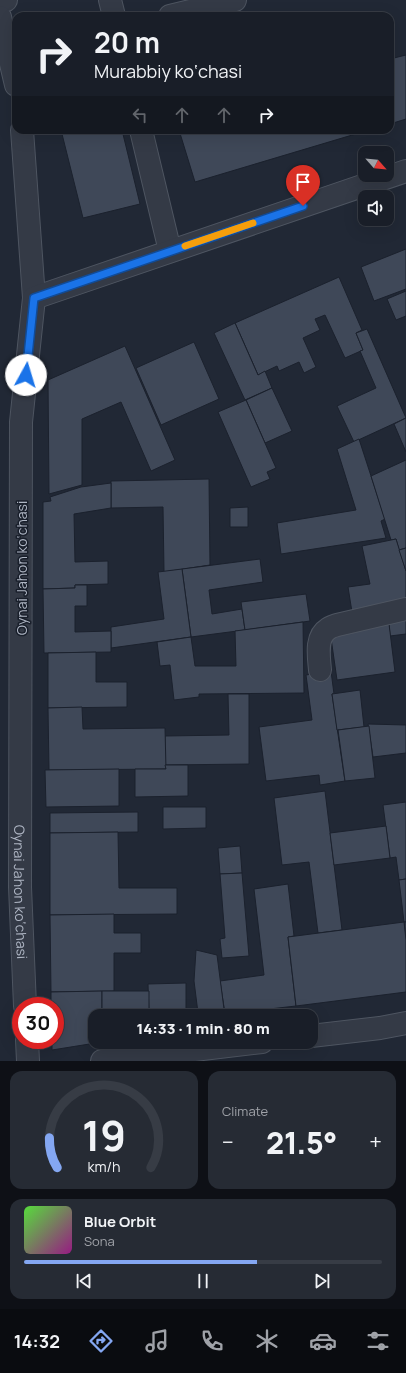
<!DOCTYPE html>
<meta charset="utf-8">
<style>
body{margin:0;font-family:Manrope,sans-serif;background:#262b34;color:#f1f3f6;height:100vh;display:flex;flex-direction:column;font-size:15px;white-space:nowrap}
*{box-sizing:border-box;margin:0}
p{font-size:13px;color:#9fa2a8}
.icon{flex:none;width:22px;height:22px;fill:none;stroke:currentColor;stroke-width:2;stroke-linecap:round;stroke-linejoin:round}
.map{position:relative;height:1061px;overflow:hidden}
.side{display:flex;flex-direction:column;gap:10px;padding:10px;background:#0e1016;flex:1}
.side>*{flex:none}
.top-card{position:absolute;left:12px;top:12px;width:382px;height:122px;border-radius:12px;box-shadow:0 4px 16px #0002,0 0 0 1px #373c45;background:#191e28;color:#f1f3f6;overflow:hidden}
.needle{width:26px;rotate:117deg}
.controls{position:absolute;left:358px;top:146px;display:grid;gap:8px}
.controls a{display:grid;place-items:center;width:36px;height:36px;border-radius:8px;background:#191e28;box-shadow:0 4px 16px #0002,0 0 0 1px #373c45;font-size:20px}
.speed{position:absolute;left:12px;top:997px;display:flex;gap:8px;font-size:20px;font-weight:700;text-align:center}
.speed>*{display:grid;place-content:center;width:52px;height:52px;border-radius:50%;background:#191e28;box-shadow:0 4px 16px #0002,0 0 0 1px #373c45;line-height:1}
.speed .limit{border:6px solid #d22;background:#fff;color:#111}
.pin{position:absolute;display:grid;place-items:center;width:34px;height:34px;color:#fff;margin:-41px -17px;border-radius:50% 50% 50% 0;rotate:-45deg;box-shadow:0 0 4px #0007}
.pin .icon{rotate:45deg}
.me{position:absolute;width:44px;margin:-22px;rotate:6deg;stroke-linejoin:round;filter:drop-shadow(0 0 3px #0008)}
.turn{display:flex;align-items:center;gap:14px;height:84px;padding:0 16px;font-size:18px}
.turn .icon{width:52px;height:52px;stroke-width:2.5}
.turn b{display:block;font-size:28px;line-height:34px}
.lanes{display:flex;align-items:center;height:38px;padding:0 16px;background:#0003;justify-content:center;gap:20px;direction:ltr}
.lanes .off{opacity:.35}
.big{font-size:30px;font-weight:800;line-height:1.1}
.side .tile{flex:1;display:flex;flex-direction:column;justify-content:center;gap:6px;min-width:0;padding:0 14px;border-radius:12px;background:#262b34}
.side .dial{align-items:center;gap:0}
.dial svg{height:104px;overflow:visible;fill:none;stroke:#373c45;stroke-width:7;stroke-linecap:round;text-anchor:middle}
.dial text{fill:#f1f3f6;stroke:none}
.song{display:flex;align-items:center;gap:12px}
.cover{width:48px;height:48px;border-radius:6px;background:linear-gradient(135deg,hsl(110 70% 55%),hsl(310 70% 35%))}
.played{height:4px;border-radius:2px;background:linear-gradient(90deg,#84a7f2 65%,#373c45 65%)}
.keys{display:flex;justify-content:space-around;direction:ltr}
.heat{display:flex;justify-content:space-between;align-items:center;font-size:22px;direction:ltr}
.side .tiles{flex:1;display:grid;gap:10px;grid-template-columns:1fr 1fr}
.tile:last-child{grid-column:span 2}
.trip{position:absolute;left:88px;top:1009px;width:230px;height:40px;border-radius:12px;background:#191e28;box-shadow:0 4px 16px #0002,0 0 0 1px #373c45;font-weight:800;line-height:40px;text-align:center}
.tabs{display:flex;height:64px;justify-content:space-around;align-items:center;background:#0a0c10;color:#9fa2a8}
.tabs .icon{width:28px;height:28px}
.tabs .on{color:#84a7f2}
.tabs b{font-size:18px;color:#f1f3f6}
.map>svg:first-child{display:block}
.building{fill:#3f4858;stroke:#1b212d}
.lines{fill:none;stroke-linecap:round;stroke-linejoin:round}
.minor-casing{stroke:#4e5561;stroke-width:24}
.minor{stroke:#343a46;stroke-width:22}
.route-casing{stroke:#114b97;stroke-width:10}
.route{stroke:#1a73e8;stroke-width:7}
.slow{stroke:#f59e0b;stroke-width:7}
.labels{text-anchor:middle;dominant-baseline:central;stroke-width:3;stroke-linejoin:round;paint-order:stroke}
.street-label{font-size:14px;fill:#aeb5c3;stroke:#191f2b}
</style>
<div class="map">
<svg width="406" height="1061" viewBox="0 0 406 1061">
<rect width="100%" height="100%" fill="#212835"/>
<!-- building -->
<g class="building">
<path d="M406,55V119L390,124V59Z"/>
<path d="M61,130H122L140,204L83,218Z"/>
<path d="M179,130H369L195,182Z"/>
<path d="M406,249V289L374,301L361,267Z"/>
<path d="M339,277L362,330L356,333L363,350L345,358L325,315L315,319L320,330L303,338L316,367L304,373L299,362L279,371L277,366L258,375L235,323Z"/>
<path d="M406,291V316L396,320L387,299Z"/>
<path d="M235,323L258,375L265,371L272,388L245,400L214,333Z"/>
<path d="M367,329L406,418L354,442L337,406L376,388L360,351L363,350L356,333Z"/>
<path d="M194,342L219,399L161,425L136,368Z"/>
<path d="M125,346L175,460L151,471L121,402L82,419V485L49,494L48,380Z"/>
<path d="M272,388L292,431L265,443L246,400Z"/>
<path d="M246,400L276,468L267,472L270,479L251,487L218,412Z"/>
<path d="M406,418V452L394,424Z"/>
<path d="M359,439L385,519L381,521L386,538L281,554L277,523L356,510L337,449Z"/>
<path d="M406,460V548L399,550L396,539L391,540L371,476Z"/>
<path d="M209,479L210,565L164,572L163,507L111,508V481Z"/>
<path d="M111,483V508L74,514L75,562L108,561V584L75,585V588L43,589V502L51,501L50,497L81,487Z"/>
<path d="M248,507V527H230V508Z"/>
<path d="M396,539L406,571V604L352,612L348,587L370,584L362,546Z"/>
<path d="M406,548V571L399,550Z"/>
<path d="M260,559L263,582L209,590L212,614L242,609L245,630L191,637L182,569Z"/>
<path d="M182,569L191,637L111,648V627L164,619L158,572Z"/>
<path d="M75,585H87V606H75V632L111,631V652L44,653L43,589L75,588Z"/>
<path d="M306,594L310,621L245,630L241,602Z"/>
<path d="M406,613V634L390,636L389,624Z"/>
<path d="M303,622L304,693L199,694V697L174,700L170,665L160,666L157,642L191,637L195,666H236L235,631Z"/>
<path d="M389,624L395,672L337,680L330,631Z"/>
<path d="M96,652V682H127V707L48,708V653Z"/>
<path d="M331,671L334,694H332L345,781L320,785L319,775L266,781L259,727L312,720L306,675Z"/>
<path d="M360,690L364,727L337,730L332,694Z"/>
<path d="M228,694H249V764L165,765V736L229,735Z"/>
<path d="M82,707L83,729L165,728L166,769L49,770L48,708Z"/>
<path d="M368,724L406,725V753L373,757Z"/>
<path d="M369,726L375,778L345,781L338,730Z"/>
<path d="M165,765H188V796L135,797V769H166Z"/>
<path d="M119,769V806L46,807L45,770Z"/>
<path d="M325,791L342,930L318,933L309,862L282,865L274,798Z"/>
<path d="M406,802V879L399,880L396,857L390,858L383,805Z"/>
<path d="M163,807H206V828L163,829Z"/>
<path d="M138,812V832L50,833V813Z"/>
<path d="M386,826L390,858L334,865L330,833Z"/>
<path d="M118,832L119,888H177V914L50,915V833Z"/>
<path d="M240,846L242,873L220,874L218,848Z"/>
<path d="M242,873L249,956L222,958L220,939L225,938L220,874Z"/>
<path d="M406,879V922H404L399,880Z"/>
<path d="M288,884L294,936L288,937L296,1006L225,1014L220,981L264,975L254,889Z"/>
<path d="M114,914V933H141V953H114V991L51,992L50,915Z"/>
<path d="M404,922H406V940Z"/>
<path d="M404,922L406,940V992L296,1006L288,937Z"/>
<path d="M196,950L217,955L224,1009L198,1013L194,981Z"/>
<path d="M186,983V1016H149L148,984Z"/>
<path d="M102,991V1016H95V1042H102L52,1050V1040H55V1006H51V992Z"/>
<path d="M102,991H149V1012L102,1013Z"/>
<rect x="133" y="1042" width="23" height="4"/>
</g>
<g class="lines">
<defs>
<g id="minor">
<path d="M110,0L114,16"/>
<path d="M0,1L6,0"/>
<path d="M170,16L235,0"/>
<path d="M0,17L16,85"/>
<path id="s1" d="M22,130L34,298L21,422L20,887L25,1006"/>
<path d="M141,130L170,251"/>
<path d="M34,298L406,171"/>
<path d="M320,670C319,657 315,637 328,629C330,627 334,626 337,625L406,609"/>
<path d="M311,1036L380,1028L406,1023"/>
<path d="M27,1040L28,1061"/>
<path d="M102,1061L262,1042"/>
</g>
</defs>
<!-- minor casing -->
<use href="#minor" class="minor-casing"/>
<!-- minor -->
<use href="#minor" class="minor"/>
</g>
<g class="lines">
<defs>
<path id="route" d="M26,375L34,298L303,206"/>
</defs>
<!-- route casing -->
<use href="#route" class="route-casing"/>
<!-- route -->
<use href="#route" class="route"/>
<!-- slow -->
<path class="slow" d="M185,246L253,223"/>
</g>
<g class="labels">
<!-- street labels -->
<g class="street-label">
<text transform="translate(21 568) rotate(-90)">Oynai Jahon ko‘chasi</text>
<text stroke="none"><textPath href="#s1" startOffset="763">Oynai Jahon ko‘chasi</textPath></text>
</g>
</g>
</svg>
<div class="controls">
<a><svg class="needle" viewBox="-14 -14 28 28"><path d="M0-13l5 13h-10z" fill="#e53935"/><path d="M0 13l5-13h-10z" fill="#9fa2a8"/></svg></a>
<a><svg class="icon" aria-label="sound" viewBox="0 0 24 24"><path d="M4 9h4l5-4v14l-5-4H4zM17 9q2 3 0 6"/></svg></a>
</div>
<div class="speed"><div class="limit">30</div></div>
<div class="pin" style="left:303px;top:206px;background:#d93025"><svg class="icon" aria-label="arrive" viewBox="0 0 24 24"><path d="M6 21V4h12l-3 4 3 4H6"/></svg></div>
<svg class="me" style="left:26px;top:375px" viewBox="-20 -20 40 40"><circle r="19" fill="#fff"/><path d="M0-13L10 11 0 6-10 11z" fill="#1a73e8"/></svg>
<div class="trip">14:33 · 1 min · 80 m</div>
<div class="top-card">
<div class="turn"><svg class="icon" aria-label="right" viewBox="0 0 24 24"><path d="M7 20v-9h11M14 6l5 5-5 5"/></svg><div><b>20 m</b>Murabbiy ko‘chasi</div></div>
<div class="lanes"><svg class="icon off" aria-label="left" viewBox="0 0 24 24"><path d="M17 20v-9H6M10 6l-5 5 5 5"/></svg><svg class="icon off" aria-label="ahead" viewBox="0 0 24 24"><path d="M12 20V5M6 11l6-6 6 6"/></svg><svg class="icon off" aria-label="ahead" viewBox="0 0 24 24"><path d="M12 20V5M6 11l6-6 6 6"/></svg><svg class="icon" aria-label="right" viewBox="0 0 24 24"><path d="M7 20v-9h11M14 6l5 5-5 5"/></svg></div>
</div>
</div>
<section class="side">
<div class="tiles">
<div class="tile dial"><svg viewBox="0 0 100 80">
<path d="M14 69A42 42 0 1 1 86 69"/>
<path d="M14 69A42 42 0 0 1 8 46" stroke="#84a7f2"/>
<text x="50" y="56" font-size="32" font-weight="700">19</text>
<text x="50" y="72" font-size="11">km/h</text>
</svg></div>
<div class="tile"><p>Climate</p>
<div class="heat"><a>−</a><b class="big">21.5°</b><a>+</a></div>
</div>
<div class="tile">
<div class="song"><i class="cover"></i><div><b>Blue Orbit</b><p>Sona</p></div></div>
<div class="played"></div>
<div class="keys"><svg class="icon" aria-label="previous" viewBox="0 0 24 24"><path d="M18 5L8 12l10 7zM5 5v14"/></svg><svg class="icon" aria-label="pause" viewBox="0 0 24 24"><path d="M8 5v14M16 5v14"/></svg><svg class="icon" aria-label="next" viewBox="0 0 24 24"><path d="M6 5l10 7-10 7zM19 5v14"/></svg></div>
</div>
</div>
</section>
<nav class="tabs">
<b>14:32</b>
<svg class="icon on" aria-label="directions" viewBox="0 0 24 24"><path d="M12 3l9 9-9 9-9-9zM9 14v-3h6M13 9l2 2-2 2"/></svg>
<svg class="icon" aria-label="music" viewBox="0 0 24 24"><path d="M9 18V5l10-2v13"/><circle cx="6" cy="18" r="3"/><circle cx="16" cy="16" r="3"/></svg>
<svg class="icon" aria-label="phone" viewBox="0 0 24 24"><path d="M5 4h4l2 5-3 2q2 4 5 5l2-3 5 2v4C11 20 4 13 5 4z"/></svg>
<svg class="icon" aria-label="climate" viewBox="0 0 24 24"><path d="M12 3v18M4 7l16 10M4 17L20 7"/></svg>
<svg class="icon" aria-label="car" viewBox="0 0 24 24"><path d="M5 17H2v-5l4-1 3-4h7l3 4 3 1v5h-3M9 17h6M6 11h13"/><circle cx="7" cy="17" r="2"/><circle cx="17" cy="17" r="2"/></svg>
<svg class="icon" aria-label="filters" viewBox="0 0 24 24"><path d="M4 7h16M4 17h16"/><circle cx="9" cy="7" r="2"/><circle cx="15" cy="17" r="2"/></svg>
</nav>
